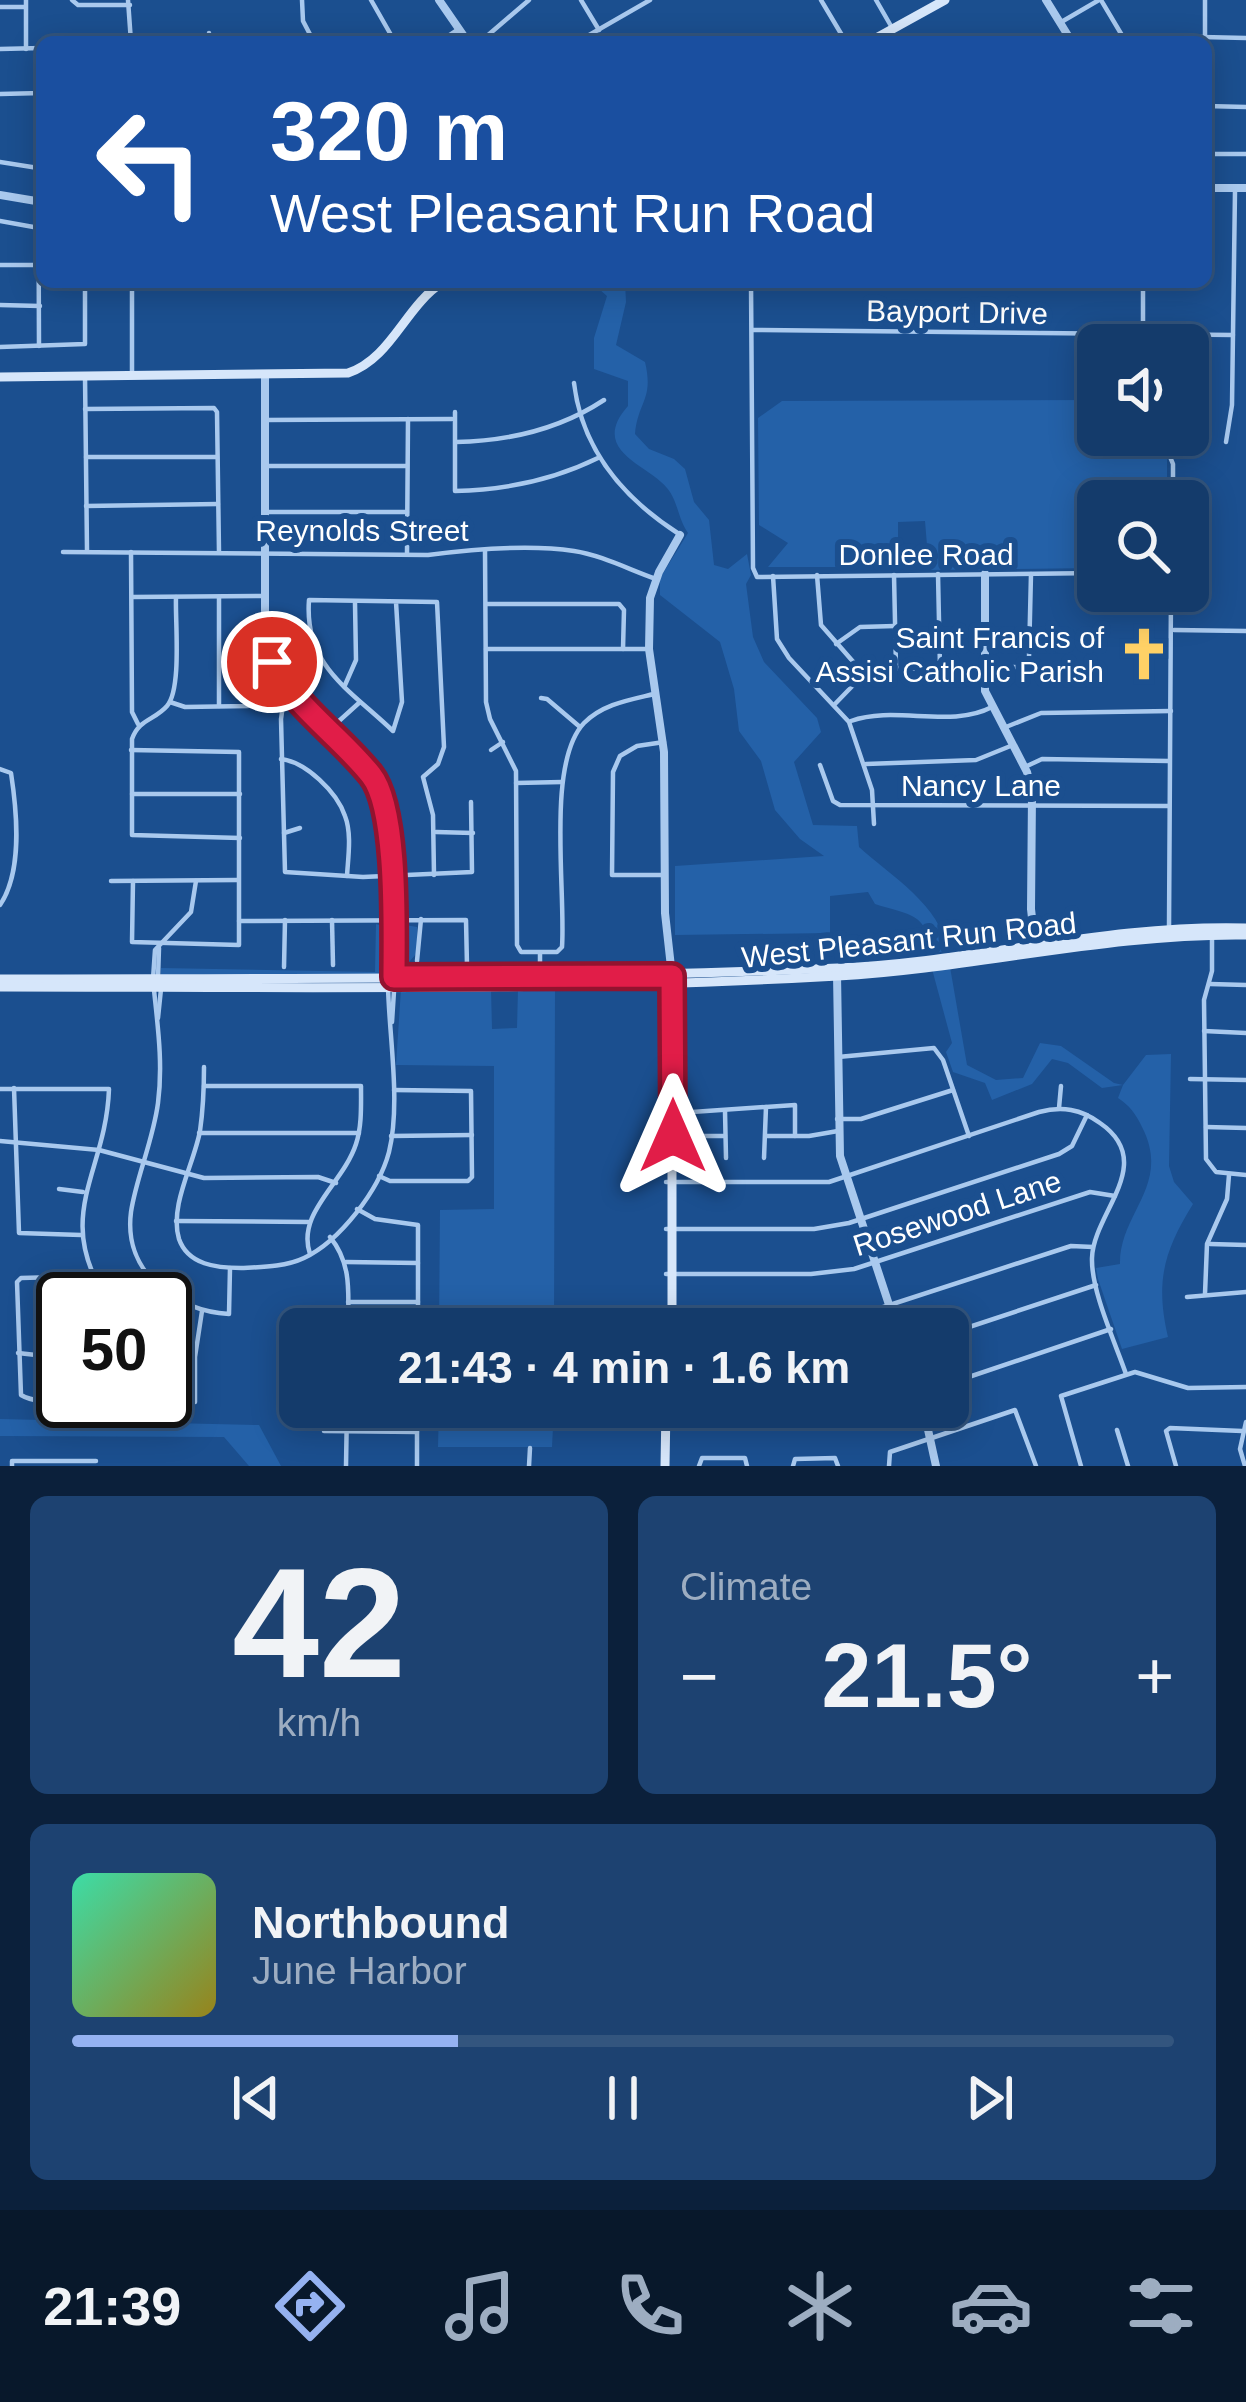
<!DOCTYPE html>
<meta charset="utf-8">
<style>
body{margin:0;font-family:Arial,sans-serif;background:#1d4271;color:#f1f3f6;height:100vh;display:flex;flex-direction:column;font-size:45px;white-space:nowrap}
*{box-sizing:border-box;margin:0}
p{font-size:39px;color:#9dadc1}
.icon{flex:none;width:66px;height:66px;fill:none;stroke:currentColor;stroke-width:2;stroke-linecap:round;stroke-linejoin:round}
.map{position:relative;height:1466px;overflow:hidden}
.side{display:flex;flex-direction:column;gap:30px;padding:30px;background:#0b203b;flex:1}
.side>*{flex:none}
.top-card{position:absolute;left:36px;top:36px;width:1176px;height:252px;border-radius:18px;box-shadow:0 6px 30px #0003,0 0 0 3px #33557e;background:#1a4fa0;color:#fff;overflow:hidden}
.controls{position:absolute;left:1077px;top:324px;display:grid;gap:24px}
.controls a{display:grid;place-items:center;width:132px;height:132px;border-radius:18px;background:#143b6b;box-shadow:0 6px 30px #0003,0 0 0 3px #33557e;font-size:60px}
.speed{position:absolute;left:36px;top:1272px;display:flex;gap:24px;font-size:60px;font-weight:700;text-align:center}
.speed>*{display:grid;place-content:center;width:156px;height:156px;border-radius:50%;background:#143b6b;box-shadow:0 6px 30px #0003,0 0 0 3px #33557e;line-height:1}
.speed .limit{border:6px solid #111;border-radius:18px;background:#fff;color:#111}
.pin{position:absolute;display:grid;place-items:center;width:102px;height:102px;color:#fff;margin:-51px;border:6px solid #fff;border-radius:50%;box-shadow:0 3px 12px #0007}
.me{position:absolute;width:132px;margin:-66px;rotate:0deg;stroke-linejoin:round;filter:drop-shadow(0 0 9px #0008)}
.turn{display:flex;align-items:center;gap:42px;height:252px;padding:0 36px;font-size:54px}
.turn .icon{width:156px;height:156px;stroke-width:2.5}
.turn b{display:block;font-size:84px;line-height:102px}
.big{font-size:90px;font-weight:700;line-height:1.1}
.side .tile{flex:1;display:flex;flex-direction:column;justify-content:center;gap:18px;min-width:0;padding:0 42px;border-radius:18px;background:#1d4271}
.side .dial{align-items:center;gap:0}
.dial b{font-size:156px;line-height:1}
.song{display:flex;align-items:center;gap:36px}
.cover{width:144px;height:144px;border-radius:18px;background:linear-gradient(135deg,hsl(160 70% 55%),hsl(50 70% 35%))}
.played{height:12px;border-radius:6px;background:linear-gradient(90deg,#95b2f1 35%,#33557e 35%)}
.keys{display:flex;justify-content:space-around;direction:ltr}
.heat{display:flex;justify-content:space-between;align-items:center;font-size:66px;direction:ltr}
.side .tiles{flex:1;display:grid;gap:30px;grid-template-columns:1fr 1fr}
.tile:last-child{grid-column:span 2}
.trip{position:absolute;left:279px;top:1308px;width:690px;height:120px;border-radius:18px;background:#143b6b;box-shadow:0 6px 30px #0003,0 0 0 3px #33557e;font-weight:700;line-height:120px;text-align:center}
.tab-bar{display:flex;height:192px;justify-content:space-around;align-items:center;background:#08182b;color:#9dadc1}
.tab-bar .icon{width:84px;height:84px}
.tab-bar .active{color:#95b2f1}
.tab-bar b{font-size:54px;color:#f1f3f6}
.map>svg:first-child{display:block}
.green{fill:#2461a8}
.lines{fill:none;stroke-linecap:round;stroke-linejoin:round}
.minor{stroke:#a9c9ee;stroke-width:4.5}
.tertiary{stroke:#a9c9ee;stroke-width:8}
.secondary{stroke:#d6e6fa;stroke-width:9}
.route-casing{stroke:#92132f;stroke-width:30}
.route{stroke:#e11d48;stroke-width:21}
.labels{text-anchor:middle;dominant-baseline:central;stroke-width:12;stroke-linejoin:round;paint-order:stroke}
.street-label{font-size:30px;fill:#fff;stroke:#1b4f8f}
.poi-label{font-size:30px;fill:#fff;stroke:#1b4f8f;text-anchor:end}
</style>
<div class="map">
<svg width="1246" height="1466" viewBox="0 0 1246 1466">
<rect width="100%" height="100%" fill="#1b4f8f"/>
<!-- green -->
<g class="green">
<path d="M591,282H625L626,302L616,345L645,362C654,400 638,401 635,434L649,449L674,459L685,469L694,502L709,520L714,565L728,569L747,554L751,575L746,584L753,637L764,662L817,718L821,732L794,762L813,825L857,826L859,847C891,876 942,906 947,951L931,953C928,912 908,915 875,904L868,892L830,896V933L675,935V866L824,856L800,839L775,810L761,761L739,731L734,689L720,642L660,595V578L688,533C678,519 678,501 667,488C649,465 588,451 628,406V381L594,369V338L607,296Z"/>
<path d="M1098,400V435H1156L1167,459V501H1098V568L929,570L925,521L898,522V567H768L788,543L759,525L758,418L782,401Z"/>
<path d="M376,924L386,927L381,974L161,975V968L375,972Z"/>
<path d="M399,924L417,927V953L409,962L422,972L492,974H401L395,927Z"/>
<path d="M950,967L967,1065L996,1080L1023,1078L1040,1043L1061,1046L1114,1083L1123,1085L1146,1055L1171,1054L1169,1166L1174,1182L1193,1204C1164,1251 1155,1281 1168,1337L1122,1349L1098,1279L1096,1268L1120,1264C1119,1213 1172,1185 1142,1127C1136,1114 1129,1105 1118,1098L1123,1085L1102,1088L1068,1063L1052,1059L1032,1084L992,1100L985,1083L953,1072L946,1052L952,1043L932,969Z"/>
<path d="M401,989H491L492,1029L517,1028L518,989H555L554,1329H439L440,1210L494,1209V1066L396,1065Z"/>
<path d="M439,1407H554L552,1447H438Z"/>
<path d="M0,1419L259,1425L281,1466H249L224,1437L0,1436Z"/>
</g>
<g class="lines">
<!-- minor -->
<g class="minor">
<path d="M26,0V49"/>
<path d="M72,0L78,5H130"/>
<path d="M128,0L131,42"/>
<path d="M302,0L303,21L314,42"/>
<path d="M371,0L395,42"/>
<path d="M581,0L599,30"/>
<path d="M821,0L846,42"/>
<path d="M876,0L891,26"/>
<path d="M1101,0L1126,42"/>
<path d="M0,7H24"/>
<path d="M1063,21L1099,0"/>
<path d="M1158,36L1246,38"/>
<path d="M209,42V33"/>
<path d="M439,42L459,29"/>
<path d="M480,42L529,0"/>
<path d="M577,42L650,0"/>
<path d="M1205,42V0"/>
<path d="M0,49L42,48"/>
<path d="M38,93L39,346"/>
<path d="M0,94L42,93"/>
<path d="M1206,106L1246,107"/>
<path d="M1206,154H1246"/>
<path d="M0,162L38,168"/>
<path d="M0,221L39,228"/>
<path d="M0,265H39"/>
<path d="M132,282V372"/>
<path d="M751,282L753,568L757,577L1098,573"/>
<path d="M0,305L40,306"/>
<path d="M753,330L1233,335"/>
<path d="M1143,345V282"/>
<path d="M0,347L85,344V282"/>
<path d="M85,376L87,550"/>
<path d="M574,383C582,450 623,498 679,534"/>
<path d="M85,409L214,408L217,412L219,552"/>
<path d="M455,412V491C505,490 553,480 598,458"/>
<path d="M265,420L452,419"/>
<path d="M1161,435L1173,464V501"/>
<path d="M456,442C508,441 560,429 604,400"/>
<path d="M1226,442L1232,405L1235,191"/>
<path d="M86,457H217"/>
<path d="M266,466H407"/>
<path d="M86,506L218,504"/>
<path d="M266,512H407"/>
<path d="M485,550L486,702L490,719L516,771L517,945L521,952H557L562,947C566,891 546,763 584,723C603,704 629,700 654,694"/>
<path d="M63,552L428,555C474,549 528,544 574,551C601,555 630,570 656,579"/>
<path d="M131,552L132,712L138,724"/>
<path d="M407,554L408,419"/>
<path d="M938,574L940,668"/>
<path d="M817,575L821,625L863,673"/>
<path d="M894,575L896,668"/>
<path d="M773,576L777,639L789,658L849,722L872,790L874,824"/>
<path d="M132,597L264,596"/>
<path d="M176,597C175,621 182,689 167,706C155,720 139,719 132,739V835L240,838"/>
<path d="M219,597V706"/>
<path d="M396,602L402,702L393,731C349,689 304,666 309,600L437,602L444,747L438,764L423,777L433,815L434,875"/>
<path d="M486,604H619L624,610L623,649"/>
<path d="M1174,630L1246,631"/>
<path d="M836,644L860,627L895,626"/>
<path d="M486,649H649"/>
<path d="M345,685L356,660L355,603"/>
<path d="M291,692L283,705L281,719L285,872L363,877L472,872L471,802"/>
<path d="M541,698L547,699L580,727"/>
<path d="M170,702L185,707L248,706L251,703"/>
<path d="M834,705L864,674L878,669L1023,667L1029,657L1031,574"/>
<path d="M851,721C895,705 950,729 992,707"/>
<path d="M1006,727L1041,713L1171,711"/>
<path d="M329,730L360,702"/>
<path d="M131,750L239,752V945L132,942L133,881"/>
<path d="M491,750L503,742"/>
<path d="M281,759C306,762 337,792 345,816C352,834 348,858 347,876"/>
<path d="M866,764L976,760L1013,745"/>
<path d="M820,765L833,801L840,805L1169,806"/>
<path d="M1027,766L1042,759L1169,761"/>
<path d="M0,769L11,773C17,812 23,871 0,905"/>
<path d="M516,783L562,782"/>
<path d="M132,794H240"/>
<path d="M436,832L473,833"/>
<path d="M284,833L300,828"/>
<path d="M661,875H612L613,772L620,756L637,746L664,742"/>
<path d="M111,881L237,880"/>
<path d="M332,920L333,965"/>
<path d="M239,921L466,920L467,966"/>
<path d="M1169,928L1171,591"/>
<path d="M1212,939V971L1204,1000L1206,1159L1216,1172L1246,1175"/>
<path d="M540,953V977"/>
<path d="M417,961L421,919"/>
<path d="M284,967L285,920"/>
<path d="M158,978L159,948"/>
<path d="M153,979L155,950L191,912L196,881"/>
<path d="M1210,984L1246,985"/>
<path d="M154,990C158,1028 163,1065 158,1103C153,1141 136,1178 131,1212C123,1273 176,1311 229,1314L230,1268"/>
<path d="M158,1018L161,989"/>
<path d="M392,1022L394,991"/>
<path d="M1204,1031L1246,1033"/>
<path d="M838,1057L934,1048L943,1060L969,1136"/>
<path d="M204,1067C204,1088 203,1110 200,1131C194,1164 169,1206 179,1239C188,1265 217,1268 241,1268C262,1267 285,1267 304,1258C340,1241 379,1190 389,1152C401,1103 389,1036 388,986"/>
<path d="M1190,1079L1246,1080"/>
<path d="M204,1086H361C361,1105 362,1126 356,1144C343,1184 296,1213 310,1254"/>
<path d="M14,1088L19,1233L81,1235"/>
<path d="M0,1089H109C106,1174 53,1213 106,1299"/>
<path d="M1059,1108L1061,1086"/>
<path d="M725,1111L726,1158"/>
<path d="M837,1119H861L953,1090"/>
<path d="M1206,1127L1246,1128"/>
<path d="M199,1133H359"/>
<path d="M391,1136L472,1135"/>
<path d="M672,1136H725"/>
<path d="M688,1136V1117L692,1112L795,1105V1136"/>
<path d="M766,1136H809L838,1131"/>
<path d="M0,1141L99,1150L204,1178L318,1177L336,1183"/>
<path d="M764,1158L766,1107"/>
<path d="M379,1176L390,1181H468L472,1177L471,1091L394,1090"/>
<path d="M666,1182H829L1039,1112C1062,1106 1081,1109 1100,1123C1158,1163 1093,1213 1092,1258C1091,1291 1115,1342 1126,1374"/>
<path d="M59,1189L83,1192"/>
<path d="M357,1209L375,1219L418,1225V1329"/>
<path d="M176,1221L309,1222"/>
<path d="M666,1229H814L849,1223L1059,1154L1072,1146L1087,1115"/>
<path d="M330,1237C353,1265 348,1296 348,1329"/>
<path d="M1210,1244L1246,1245"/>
<path d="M346,1262L418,1263"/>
<path d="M666,1274H811L854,1269L1090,1192L1115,1196"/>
<path d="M93,1276L21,1278L17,1282L21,1395C42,1408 118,1404 146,1401"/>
<path d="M1205,1294L1207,1244L1227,1199L1229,1175"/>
<path d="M1187,1297L1246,1292"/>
<path d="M348,1302H418"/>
<path d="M666,1320H807L865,1313L1071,1246L1093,1247"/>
<path d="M948,1334L1096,1285"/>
<path d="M165,1348L194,1357"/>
<path d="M18,1353L63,1358"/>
<path d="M948,1384L1111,1329"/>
<path d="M165,1399L195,1402V1357L202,1311"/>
<path d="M666,1411L813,1412L868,1407"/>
<path d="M1117,1430L1128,1466"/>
<path d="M324,1431L417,1432"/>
<path d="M12,1466V1461H96"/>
<path d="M346,1466L347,1407"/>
<path d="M417,1466V1407"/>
<path d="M529,1466L530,1448"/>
<path d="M699,1466L702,1458H745L747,1466"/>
<path d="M793,1466L795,1459L835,1458L838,1466"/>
<path d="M889,1466L890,1452L1015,1410L1036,1466"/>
<path d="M1081,1466L1061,1396L1135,1372L1188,1388L1246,1387"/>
<path d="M1176,1466L1166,1431L1170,1428L1242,1431"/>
<path d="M1245,1466L1240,1449L1246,1422"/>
</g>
<!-- tertiary -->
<g class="tertiary">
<path d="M439,0L468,42"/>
<path d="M1046,0L1072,42"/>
<path d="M1206,188H1246"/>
<path d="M0,195L42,202"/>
<path d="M242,282L266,287"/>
<path d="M265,375V641C283,705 348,732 379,788C397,818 394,943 394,983"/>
<path d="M985,574V691L1027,772L1032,794L1031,909L1035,944"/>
<path d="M837,974L840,1156L897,1329"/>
<path d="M672,976L665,913L664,752L649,649L650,598L659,572L680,535"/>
<path d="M388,982L390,937"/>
<path d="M923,1407L936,1466"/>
</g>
<!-- secondary -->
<g class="secondary">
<path d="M869,42L945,0"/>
<path d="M0,377L348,373C392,358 405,306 443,282"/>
<path d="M0,979C280,978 559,980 838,968C975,962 1108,924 1246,928"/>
<path d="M0,987C279,987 560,992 838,976C975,968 1109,933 1246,935"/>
<path d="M672,1329V980"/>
<path d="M665,1466L666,1407"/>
</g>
</g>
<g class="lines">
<defs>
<path id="route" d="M272,662C295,707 340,736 371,775C398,809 394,931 394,977L672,976L673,1136"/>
</defs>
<!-- route casing -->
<use href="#route" class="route-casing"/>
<!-- route -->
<use href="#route" class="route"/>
</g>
<!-- icons -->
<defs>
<symbol id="church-bare" viewBox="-9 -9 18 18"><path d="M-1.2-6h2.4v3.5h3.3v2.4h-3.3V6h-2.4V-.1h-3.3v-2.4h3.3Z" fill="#ffd166" stroke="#1b4f8f" stroke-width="2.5" paint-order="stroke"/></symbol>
</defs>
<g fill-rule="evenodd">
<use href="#church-bare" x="1106" y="616" width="76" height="76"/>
</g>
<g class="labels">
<!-- street labels -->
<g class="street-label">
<text transform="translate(957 312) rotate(1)">Bayport Drive</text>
<text x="362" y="530">Reynolds Street</text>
<text x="926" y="554">Donlee Road</text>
<text x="981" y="785">Nancy Lane</text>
<text transform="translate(909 940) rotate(-6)">West Pleasant Run Road</text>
<text transform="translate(957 1213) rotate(-18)">Rosewood Lane</text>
</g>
<!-- poi labels -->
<g class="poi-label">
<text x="1104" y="637">Saint Francis of<tspan x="1104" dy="34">Assisi Catholic Parish</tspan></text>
</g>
</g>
</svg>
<div class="controls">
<a><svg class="icon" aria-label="sound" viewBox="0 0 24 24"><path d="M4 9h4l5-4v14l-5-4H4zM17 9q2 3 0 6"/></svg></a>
<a><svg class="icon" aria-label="search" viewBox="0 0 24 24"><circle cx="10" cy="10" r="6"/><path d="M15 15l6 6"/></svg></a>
</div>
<div class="speed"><div class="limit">50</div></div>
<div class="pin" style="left:272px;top:662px;background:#d93025"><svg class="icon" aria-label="arrive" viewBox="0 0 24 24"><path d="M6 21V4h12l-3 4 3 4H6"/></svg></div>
<svg class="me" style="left:673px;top:1136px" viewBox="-20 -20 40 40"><path d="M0-17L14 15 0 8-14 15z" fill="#e11d48" stroke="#fff" stroke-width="4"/></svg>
<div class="trip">21:43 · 4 min · 1.6 km</div>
<div class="top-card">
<div class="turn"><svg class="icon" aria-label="left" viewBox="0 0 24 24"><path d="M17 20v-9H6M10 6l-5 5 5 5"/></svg><div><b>320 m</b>West Pleasant Run Road</div></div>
</div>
</div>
<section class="side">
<div class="tiles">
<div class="tile dial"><b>42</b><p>km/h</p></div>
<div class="tile"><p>Climate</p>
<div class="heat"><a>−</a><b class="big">21.5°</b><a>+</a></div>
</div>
<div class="tile">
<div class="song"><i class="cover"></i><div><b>Northbound</b><p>June Harbor</p></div></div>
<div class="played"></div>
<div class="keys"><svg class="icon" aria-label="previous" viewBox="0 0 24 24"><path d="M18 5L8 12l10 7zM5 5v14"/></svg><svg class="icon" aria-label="pause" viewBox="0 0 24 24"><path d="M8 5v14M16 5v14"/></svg><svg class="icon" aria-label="next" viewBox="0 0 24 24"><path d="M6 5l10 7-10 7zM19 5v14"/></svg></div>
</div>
</div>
</section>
<nav class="tab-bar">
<b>21:39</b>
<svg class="icon active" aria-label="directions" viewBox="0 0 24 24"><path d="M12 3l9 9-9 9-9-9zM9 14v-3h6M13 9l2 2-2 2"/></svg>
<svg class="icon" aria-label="music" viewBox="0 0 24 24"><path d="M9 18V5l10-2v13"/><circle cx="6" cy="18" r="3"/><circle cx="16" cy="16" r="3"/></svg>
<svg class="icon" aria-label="phone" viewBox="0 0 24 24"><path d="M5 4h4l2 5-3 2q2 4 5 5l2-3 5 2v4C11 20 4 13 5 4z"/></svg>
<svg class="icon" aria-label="climate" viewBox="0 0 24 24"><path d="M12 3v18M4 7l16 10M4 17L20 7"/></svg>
<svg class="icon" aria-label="car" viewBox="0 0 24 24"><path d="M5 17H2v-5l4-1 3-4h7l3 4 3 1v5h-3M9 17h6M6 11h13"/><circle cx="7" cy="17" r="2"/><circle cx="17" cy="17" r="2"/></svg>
<svg class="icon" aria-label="filters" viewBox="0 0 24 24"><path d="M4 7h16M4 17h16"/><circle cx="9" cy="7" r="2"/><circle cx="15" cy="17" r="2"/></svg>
</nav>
